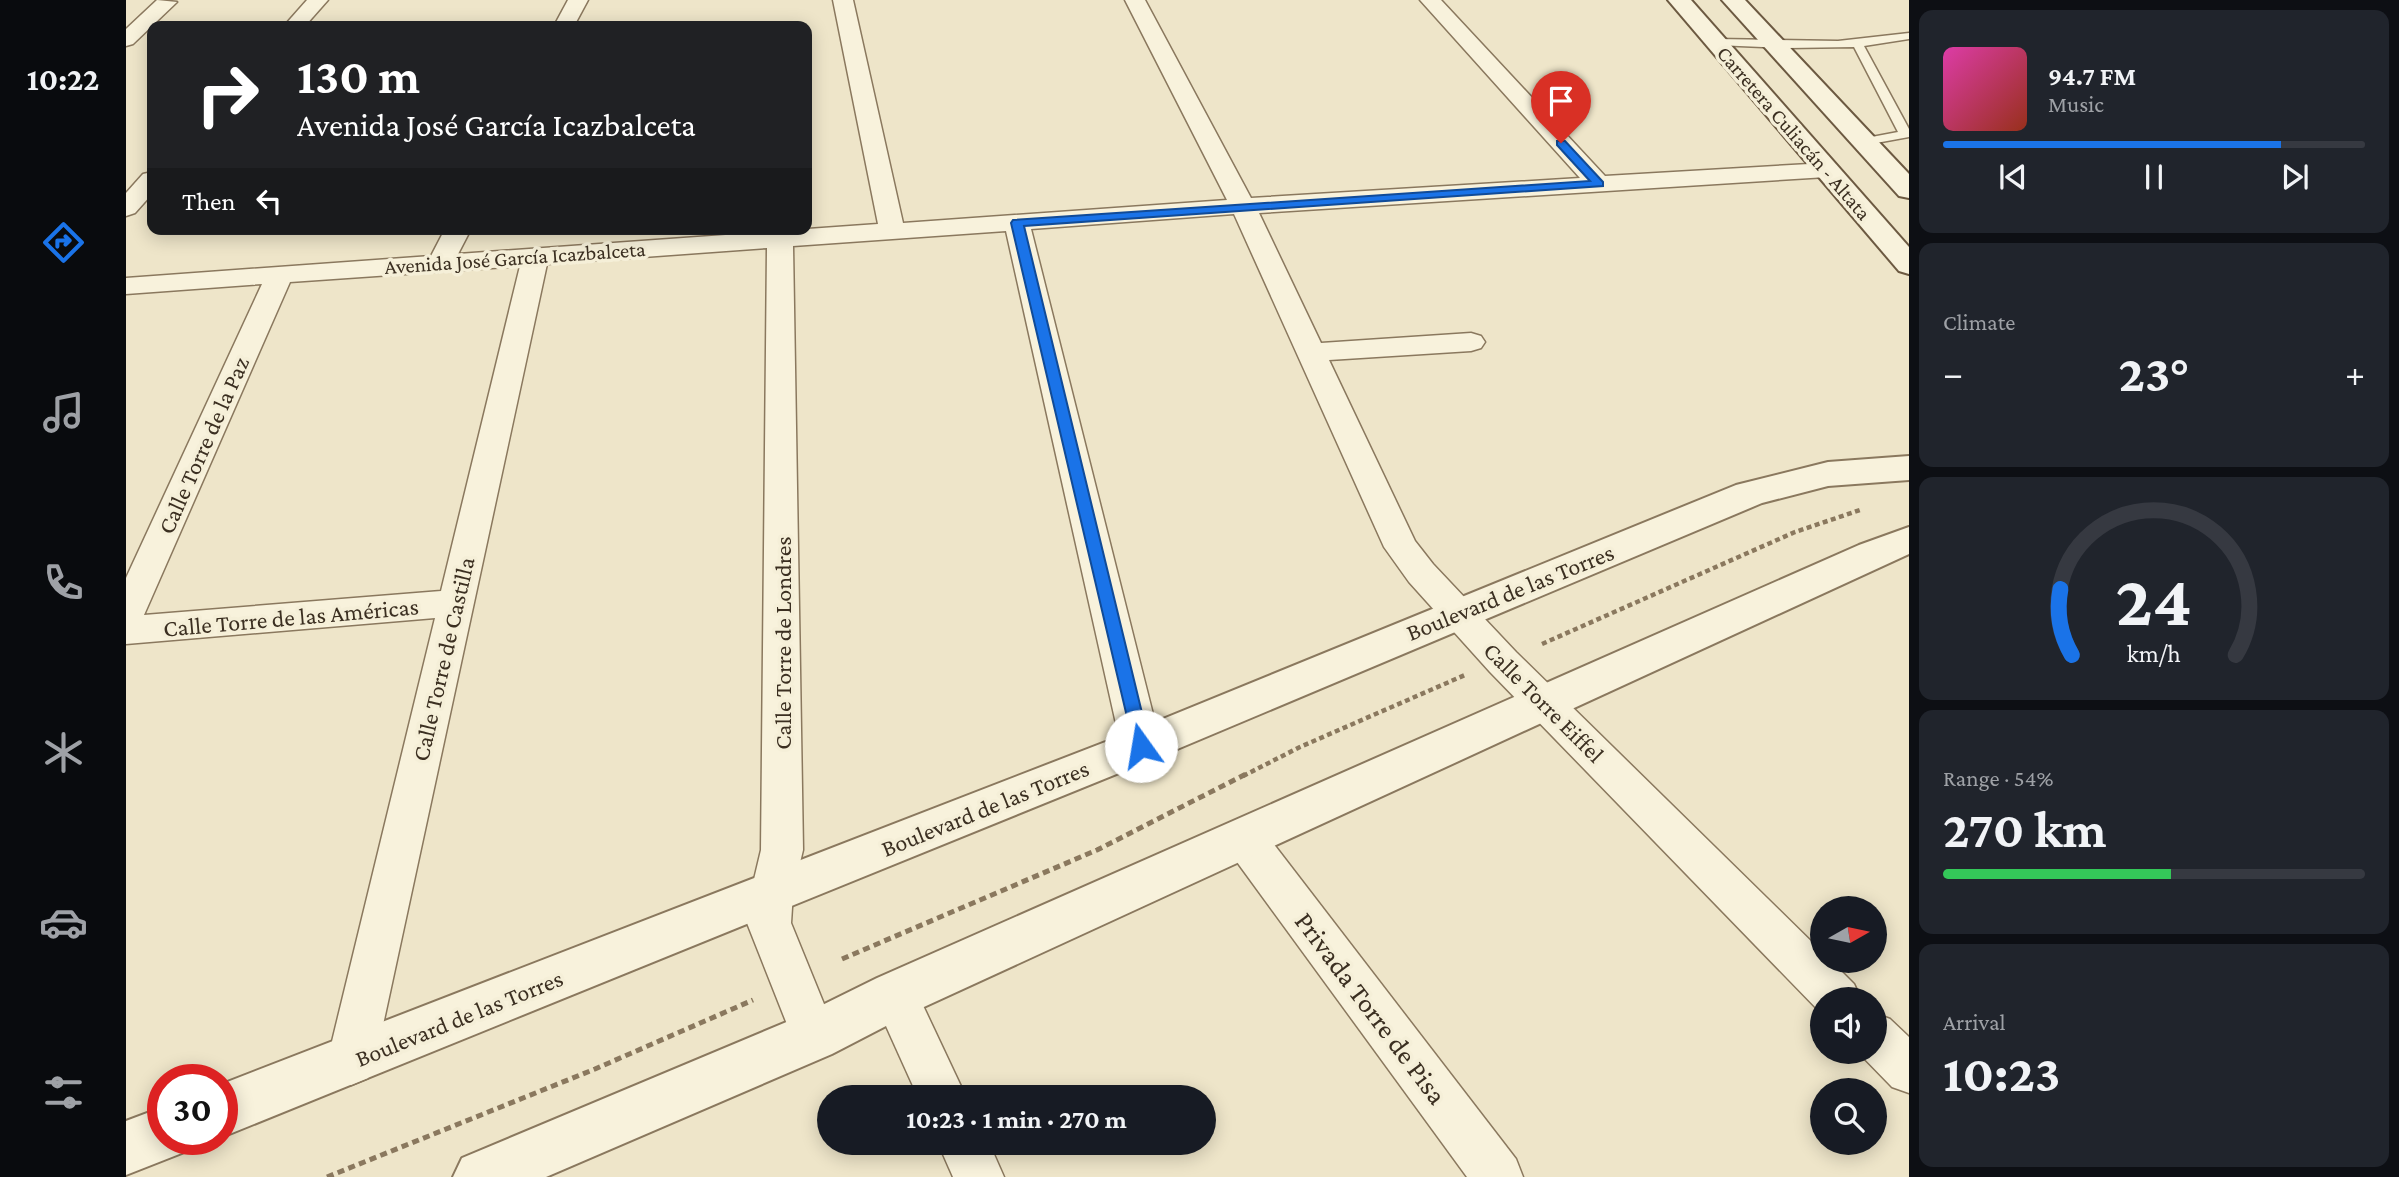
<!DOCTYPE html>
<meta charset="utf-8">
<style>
body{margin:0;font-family:"Crimson Pro",serif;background:#20242c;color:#f1f3f6;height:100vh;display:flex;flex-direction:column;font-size:26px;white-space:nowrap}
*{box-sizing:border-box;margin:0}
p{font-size:23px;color:#9ea1a6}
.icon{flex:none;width:38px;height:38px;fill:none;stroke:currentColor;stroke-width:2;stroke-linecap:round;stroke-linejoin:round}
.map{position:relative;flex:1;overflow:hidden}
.sheet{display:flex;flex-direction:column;gap:10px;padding:10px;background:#0d0f14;width:490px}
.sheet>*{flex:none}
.hud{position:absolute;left:21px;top:21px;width:665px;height:214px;border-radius:14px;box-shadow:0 4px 18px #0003;background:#202124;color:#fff;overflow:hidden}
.needle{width:46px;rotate:81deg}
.fabs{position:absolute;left:1684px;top:896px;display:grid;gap:14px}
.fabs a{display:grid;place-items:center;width:77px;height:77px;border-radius:50%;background:#171b24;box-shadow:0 4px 18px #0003;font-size:35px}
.speed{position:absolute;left:21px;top:1064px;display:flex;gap:14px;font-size:35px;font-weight:700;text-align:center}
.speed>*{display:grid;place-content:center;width:91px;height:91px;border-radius:50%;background:#171b24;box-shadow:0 4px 18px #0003;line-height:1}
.speed .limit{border:10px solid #d22;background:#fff;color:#111}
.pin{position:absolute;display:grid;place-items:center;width:60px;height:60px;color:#fff;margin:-72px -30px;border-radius:50% 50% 50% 0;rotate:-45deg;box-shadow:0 0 7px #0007}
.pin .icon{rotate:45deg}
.me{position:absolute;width:77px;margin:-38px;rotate:347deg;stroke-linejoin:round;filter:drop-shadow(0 0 5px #0008)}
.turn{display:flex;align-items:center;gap:24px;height:147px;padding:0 35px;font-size:32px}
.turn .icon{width:91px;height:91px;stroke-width:2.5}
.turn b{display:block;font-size:49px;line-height:60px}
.then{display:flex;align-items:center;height:66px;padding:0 35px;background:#0003;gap:14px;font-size:26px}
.big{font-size:52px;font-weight:700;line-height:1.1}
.sheet .tile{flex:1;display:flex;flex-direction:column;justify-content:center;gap:10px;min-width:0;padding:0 24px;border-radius:14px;background:#20242c}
.sheet .dial{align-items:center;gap:0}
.dial svg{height:182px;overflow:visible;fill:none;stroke:#363941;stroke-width:7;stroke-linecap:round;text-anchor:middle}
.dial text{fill:#f1f3f6;stroke:none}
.song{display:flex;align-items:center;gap:21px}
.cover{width:84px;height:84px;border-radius:10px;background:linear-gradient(135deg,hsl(320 70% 55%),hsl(10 70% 35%))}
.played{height:7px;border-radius:4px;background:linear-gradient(90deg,#1a73e8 80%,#363941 80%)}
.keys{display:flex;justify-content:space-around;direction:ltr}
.heat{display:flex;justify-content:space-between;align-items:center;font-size:38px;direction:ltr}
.charge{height:10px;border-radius:5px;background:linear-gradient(90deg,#34c759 54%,#363941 0)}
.trip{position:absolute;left:691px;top:1085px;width:399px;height:70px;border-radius:35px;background:#171b24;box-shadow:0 4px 18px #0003;font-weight:700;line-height:70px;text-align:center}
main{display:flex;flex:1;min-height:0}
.tab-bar{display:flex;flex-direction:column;width:126px;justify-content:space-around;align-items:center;background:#090b0e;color:#9ea1a6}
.tab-bar .icon{width:49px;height:49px}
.tab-bar .selected{color:#1a73e8}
.tab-bar b{font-size:32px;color:#f1f3f6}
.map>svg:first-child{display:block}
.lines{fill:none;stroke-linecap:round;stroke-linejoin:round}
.service-casing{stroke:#8a785e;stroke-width:3}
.minor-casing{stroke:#8a785e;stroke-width:3}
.tertiary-casing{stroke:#8a785e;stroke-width:4}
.secondary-casing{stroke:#6c5941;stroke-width:4}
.path-far1{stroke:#8a785e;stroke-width:4.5;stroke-dasharray:5 3.5;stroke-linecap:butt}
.path{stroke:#8a785e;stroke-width:5;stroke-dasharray:7 4.5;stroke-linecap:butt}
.service{fill:#f8f2dc;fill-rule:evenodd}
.minor{fill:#f8f2dc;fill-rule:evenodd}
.tertiary{fill:#f8f2dc;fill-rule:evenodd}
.secondary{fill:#f8f2dc;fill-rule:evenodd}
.route{fill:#1a73e8;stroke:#114b97;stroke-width:2}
.labels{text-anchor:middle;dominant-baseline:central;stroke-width:7;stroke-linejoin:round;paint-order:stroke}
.far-street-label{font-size:21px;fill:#3b2f21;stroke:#f5efd8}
.street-label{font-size:24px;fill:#3b2f21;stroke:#f5efd8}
.near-street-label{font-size:28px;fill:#3b2f21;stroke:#f5efd8}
</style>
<main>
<nav class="tab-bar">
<b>10:22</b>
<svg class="icon selected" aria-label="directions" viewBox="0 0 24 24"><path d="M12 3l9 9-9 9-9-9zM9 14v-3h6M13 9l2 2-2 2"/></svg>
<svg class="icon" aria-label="music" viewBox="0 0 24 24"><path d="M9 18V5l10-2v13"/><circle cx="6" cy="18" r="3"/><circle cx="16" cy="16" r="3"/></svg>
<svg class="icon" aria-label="phone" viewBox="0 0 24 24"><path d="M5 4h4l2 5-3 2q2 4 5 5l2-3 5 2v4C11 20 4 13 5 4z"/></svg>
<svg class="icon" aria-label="climate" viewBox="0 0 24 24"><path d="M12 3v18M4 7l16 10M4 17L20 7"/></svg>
<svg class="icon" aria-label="car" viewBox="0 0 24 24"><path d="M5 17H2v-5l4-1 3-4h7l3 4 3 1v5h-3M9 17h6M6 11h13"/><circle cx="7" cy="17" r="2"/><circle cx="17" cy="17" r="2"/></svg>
<svg class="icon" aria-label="filters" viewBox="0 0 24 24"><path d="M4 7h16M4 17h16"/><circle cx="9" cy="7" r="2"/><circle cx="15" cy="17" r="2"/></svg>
</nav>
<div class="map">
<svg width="1783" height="1177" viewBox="0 0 1783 1177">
<rect width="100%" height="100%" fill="#eee5c9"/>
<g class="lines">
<defs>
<path id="service" d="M1783,33V39L1738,46L1783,129V137L1739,145L1733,141L1735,139L1772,132L1728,47L1662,48L1590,45L1585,42L1590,39L1712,41Z"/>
<g id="minor">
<path d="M31,0L51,2L7,44L0,46V29Z"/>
<path d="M181,0H202L179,26H158Z"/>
<path d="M442,0H462L448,26H428Z"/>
<path d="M707,0H727L777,223L1101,200L999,0H1019L1125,198L1454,178L1294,0H1315L1479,176L1701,163L1710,165L1713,170L1710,175L1701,177L1133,213L1195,343L1345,333L1355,336L1359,342L1355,348L1345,351L1203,360L1289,541L1307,564L1390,652L1696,952V961H1705L1728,984L1735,999H1696V1014L1364,672L1283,582L1258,547L1108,214L905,229L1035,746L1029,757L1015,762L1001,757L995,746L880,231L667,246L677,850L667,892L665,923L711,1036L704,1052L688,1059L672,1052L621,923L625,892L635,850L641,248L421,264L249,1062L242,1078L225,1085L208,1078L201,1062L309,618L0,644V578L136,284L0,294V278L305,256L319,229H345L332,254L752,224ZM394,266L315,591L18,615L164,282Z"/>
<path d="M26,172V194L9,213L0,216V193L17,174Z"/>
<path d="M1118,820L1133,825L1390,1159L1397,1177H1341L1103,851L1097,838L1103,825Z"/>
<path d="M769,973L785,980L840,1097H792L746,995L753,980Z"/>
<path d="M1748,1013L1764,1019L1783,1037V1093L1766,1087L1732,1052H1748Z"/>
<path d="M812,1143H863L878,1177H827Z"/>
</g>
<g id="tertiary">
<path d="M1783,456V480L1702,486L1636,503L1030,758L96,1137V1084L1000,734L1610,485L1702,462Z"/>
<path d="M1783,527V554L787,1012L706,1054L420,1177H327L336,1158L670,1018L751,978L1733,545Z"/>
<path d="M37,1107V1139H62L56,1153L0,1175V1121Z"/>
</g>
<g id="secondary">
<path d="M1542,0H1565L1783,247V274L1773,271Z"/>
<path d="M1596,0H1619L1783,174V198L1773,196Z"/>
</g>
</defs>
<!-- service casing -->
<use href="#service" class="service-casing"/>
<!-- minor casing -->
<use href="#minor" class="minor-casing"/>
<!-- tertiary casing -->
<use href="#tertiary" class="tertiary-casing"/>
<!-- secondary casing -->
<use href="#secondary" class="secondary-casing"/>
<!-- path-far1 -->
<g class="path-far1">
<path d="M1416,644L1669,532L1737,509"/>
<path d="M1117,776L1174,747L1339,675"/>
</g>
<!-- path -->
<g class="path">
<path d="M716,959L971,850L1120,774"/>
<path d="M201,1177L469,1069L627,1000"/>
</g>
<!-- service -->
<use href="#service" class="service"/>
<!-- minor -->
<use href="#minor" class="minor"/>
<!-- tertiary -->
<use href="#tertiary" class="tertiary"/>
<!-- secondary -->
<use href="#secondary" class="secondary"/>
</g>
<!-- route -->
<path class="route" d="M1431,141H1439L1477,182V186L898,226L1024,746L1022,751L1015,753L1009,751L885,223L887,220L1464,181L1431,145Z"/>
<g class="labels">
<!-- far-street labels -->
<g class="far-street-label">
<text transform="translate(1668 133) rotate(49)">Carretera Culiacán - Altata</text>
<text transform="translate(389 258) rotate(-4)">Avenida José García Icazbalceta</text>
</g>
<!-- street labels -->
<g class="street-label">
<text transform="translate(77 445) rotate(-66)">Calle Torre de la Paz</text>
<text transform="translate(1384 592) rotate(-22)">Boulevard de las Torres</text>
<text transform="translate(165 617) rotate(-5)">Calle Torre de las Américas</text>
<text transform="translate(656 643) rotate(-90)">Calle Torre de Londres</text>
<text transform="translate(317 659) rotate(-77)">Calle Torre de Castilla</text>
<text transform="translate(1418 702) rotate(45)">Calle Torre Eiffel</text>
<text transform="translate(859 808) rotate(-22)">Boulevard de las Torres</text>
<text transform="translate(333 1018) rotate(-22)">Boulevard de las Torres</text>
</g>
<!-- near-street labels -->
<g class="near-street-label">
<text transform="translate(1245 1008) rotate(53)">Privada Torre de Pisa</text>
</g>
</g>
</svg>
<div class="fabs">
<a><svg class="needle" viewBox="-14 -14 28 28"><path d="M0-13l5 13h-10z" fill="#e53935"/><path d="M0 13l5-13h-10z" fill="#9ea1a6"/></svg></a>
<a><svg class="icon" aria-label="sound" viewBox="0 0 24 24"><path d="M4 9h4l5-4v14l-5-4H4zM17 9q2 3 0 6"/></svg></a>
<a><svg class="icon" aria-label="search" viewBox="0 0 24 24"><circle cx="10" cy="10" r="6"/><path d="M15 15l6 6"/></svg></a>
</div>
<div class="speed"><div class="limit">30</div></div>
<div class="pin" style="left:1435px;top:143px;background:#d93025"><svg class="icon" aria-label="arrive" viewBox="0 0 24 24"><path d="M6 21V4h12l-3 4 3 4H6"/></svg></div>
<svg class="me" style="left:1015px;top:746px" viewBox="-20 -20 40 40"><circle r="19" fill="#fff"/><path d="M0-13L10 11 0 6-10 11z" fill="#1a73e8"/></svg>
<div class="trip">10:23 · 1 min · 270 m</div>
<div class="hud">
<div class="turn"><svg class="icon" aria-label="right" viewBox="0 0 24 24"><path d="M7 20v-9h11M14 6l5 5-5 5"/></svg><div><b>130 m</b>Avenida José García Icazbalceta</div></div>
<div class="then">Then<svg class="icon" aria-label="left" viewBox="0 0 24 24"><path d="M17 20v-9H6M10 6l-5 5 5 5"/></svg></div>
</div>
</div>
<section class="sheet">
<div class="tile">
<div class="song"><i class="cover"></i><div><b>94.7 FM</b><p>Music</p></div></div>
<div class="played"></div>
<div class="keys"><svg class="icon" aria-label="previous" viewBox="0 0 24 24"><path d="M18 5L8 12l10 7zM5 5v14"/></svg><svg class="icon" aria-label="pause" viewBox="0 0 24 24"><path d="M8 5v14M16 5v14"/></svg><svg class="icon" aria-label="next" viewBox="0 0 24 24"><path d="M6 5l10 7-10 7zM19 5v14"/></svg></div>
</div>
<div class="tile"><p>Climate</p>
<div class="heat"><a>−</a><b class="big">23°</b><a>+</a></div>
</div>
<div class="tile dial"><svg viewBox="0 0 100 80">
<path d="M14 69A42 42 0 1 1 86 69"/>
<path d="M14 69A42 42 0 0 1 9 40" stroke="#1a73e8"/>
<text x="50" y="56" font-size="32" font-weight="700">24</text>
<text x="50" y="72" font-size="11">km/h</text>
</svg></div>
<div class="tile"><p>Range · 54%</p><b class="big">270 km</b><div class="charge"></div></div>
<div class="tile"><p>Arrival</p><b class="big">10:23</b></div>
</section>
</main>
